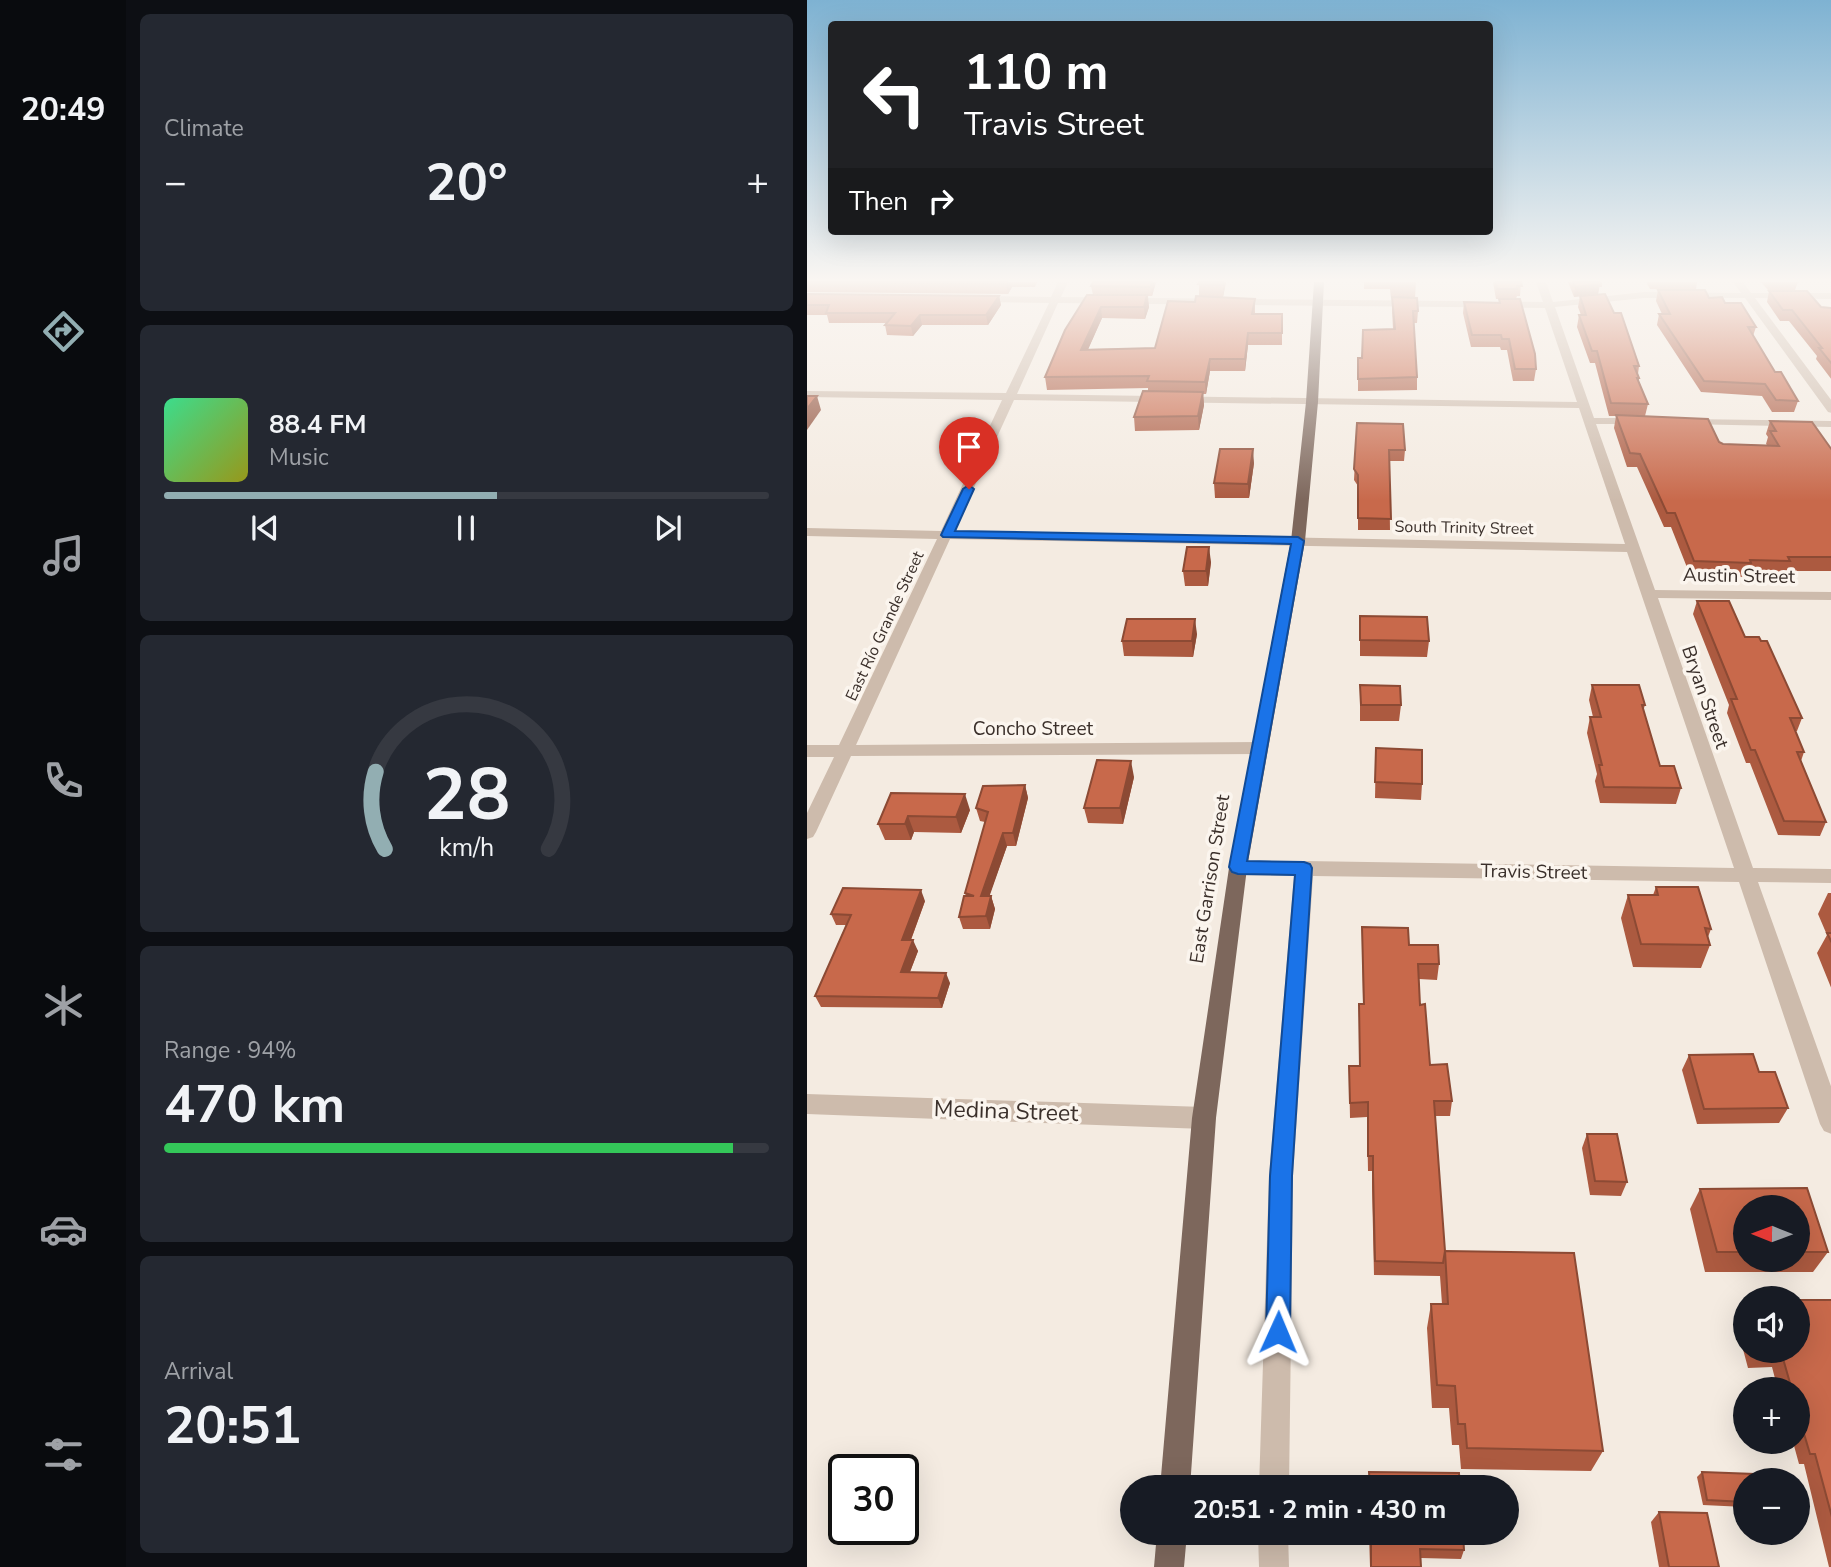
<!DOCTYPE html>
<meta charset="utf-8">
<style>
body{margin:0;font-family:"Nunito Sans",sans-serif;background:#242831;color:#f1f3f6;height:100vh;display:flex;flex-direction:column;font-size:26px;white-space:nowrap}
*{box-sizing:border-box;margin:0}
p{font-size:23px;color:#9ea1a6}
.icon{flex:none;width:38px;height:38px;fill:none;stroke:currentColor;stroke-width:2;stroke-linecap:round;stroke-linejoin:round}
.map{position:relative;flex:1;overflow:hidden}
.side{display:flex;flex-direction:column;gap:14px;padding:14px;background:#0d0f14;width:681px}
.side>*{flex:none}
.hud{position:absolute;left:21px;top:21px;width:665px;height:214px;border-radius:7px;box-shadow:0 7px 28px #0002;background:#202124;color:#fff;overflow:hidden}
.needle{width:46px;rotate:271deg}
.fabs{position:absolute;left:926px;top:1195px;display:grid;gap:14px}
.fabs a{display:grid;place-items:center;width:77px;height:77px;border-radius:50%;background:#171b24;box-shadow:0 7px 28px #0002;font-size:35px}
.speed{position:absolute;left:21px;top:1454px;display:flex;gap:14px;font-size:35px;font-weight:700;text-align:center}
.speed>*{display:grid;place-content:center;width:91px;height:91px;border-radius:50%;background:#171b24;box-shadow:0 7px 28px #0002;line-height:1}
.speed .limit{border:4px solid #111;border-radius:10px;background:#fff;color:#111}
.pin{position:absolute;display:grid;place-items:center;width:60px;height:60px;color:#fff;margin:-72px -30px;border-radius:50% 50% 50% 0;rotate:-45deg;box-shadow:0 0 7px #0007}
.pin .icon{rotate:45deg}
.me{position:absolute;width:77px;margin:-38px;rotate:1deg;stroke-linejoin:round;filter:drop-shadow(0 0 5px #0008)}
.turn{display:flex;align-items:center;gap:24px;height:147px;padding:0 21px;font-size:32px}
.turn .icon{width:91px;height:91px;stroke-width:2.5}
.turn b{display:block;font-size:49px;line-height:60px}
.then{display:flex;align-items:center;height:66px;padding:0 21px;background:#0003;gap:14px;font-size:26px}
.big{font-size:52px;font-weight:700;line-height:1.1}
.side .card{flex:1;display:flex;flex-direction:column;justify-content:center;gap:10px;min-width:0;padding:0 24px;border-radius:10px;background:#242831}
.side .dial{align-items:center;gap:0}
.dial svg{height:182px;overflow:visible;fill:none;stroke:#363941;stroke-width:7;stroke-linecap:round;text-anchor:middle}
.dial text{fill:#f1f3f6;stroke:none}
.song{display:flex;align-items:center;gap:21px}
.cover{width:84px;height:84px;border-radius:10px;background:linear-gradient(135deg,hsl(150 70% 55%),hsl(60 70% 35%))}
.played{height:7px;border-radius:4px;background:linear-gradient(90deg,#92aeb2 55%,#363941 55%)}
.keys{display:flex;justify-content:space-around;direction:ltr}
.heat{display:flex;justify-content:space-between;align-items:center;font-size:38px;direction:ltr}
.charge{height:10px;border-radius:5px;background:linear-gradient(90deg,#34c759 94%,#363941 0)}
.trip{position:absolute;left:313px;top:1475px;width:399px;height:70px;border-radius:35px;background:#171b24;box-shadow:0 7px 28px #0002;font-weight:700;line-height:70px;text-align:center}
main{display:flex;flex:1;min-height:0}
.dock{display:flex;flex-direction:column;width:126px;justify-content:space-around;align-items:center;background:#090b0e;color:#9ea1a6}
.dock .icon{width:49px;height:49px}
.dock .active{color:#92aeb2}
.dock b{font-size:32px;color:#f1f3f6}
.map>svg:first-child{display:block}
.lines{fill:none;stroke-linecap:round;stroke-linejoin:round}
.minor{fill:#cdbbac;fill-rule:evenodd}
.major{fill:#7d675c;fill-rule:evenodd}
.wall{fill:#ac5a40;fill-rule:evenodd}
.shaded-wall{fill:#8c4a34}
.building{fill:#c8694b;stroke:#8c4a34;stroke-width:2}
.route{fill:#1a73e8;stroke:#114b97;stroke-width:2}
.labels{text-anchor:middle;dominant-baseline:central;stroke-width:7;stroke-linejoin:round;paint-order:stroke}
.far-street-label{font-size:16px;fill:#3b302b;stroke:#fbf5ee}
.street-label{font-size:19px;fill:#3b302b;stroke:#fbf5ee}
.near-street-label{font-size:23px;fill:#3b302b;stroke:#fbf5ee}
</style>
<main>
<nav class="dock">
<b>20:49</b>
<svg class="icon active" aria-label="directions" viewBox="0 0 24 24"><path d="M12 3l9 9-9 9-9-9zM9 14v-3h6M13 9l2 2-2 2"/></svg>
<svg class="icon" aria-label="music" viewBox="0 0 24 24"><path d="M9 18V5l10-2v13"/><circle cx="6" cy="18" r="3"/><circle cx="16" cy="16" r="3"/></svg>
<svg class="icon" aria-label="phone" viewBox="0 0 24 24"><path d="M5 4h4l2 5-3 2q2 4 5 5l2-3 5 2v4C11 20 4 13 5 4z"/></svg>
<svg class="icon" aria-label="climate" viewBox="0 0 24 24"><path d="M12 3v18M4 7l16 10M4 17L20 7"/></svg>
<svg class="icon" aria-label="car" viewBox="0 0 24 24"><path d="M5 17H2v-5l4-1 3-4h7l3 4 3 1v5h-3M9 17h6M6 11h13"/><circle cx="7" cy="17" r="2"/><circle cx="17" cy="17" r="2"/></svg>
<svg class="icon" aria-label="filters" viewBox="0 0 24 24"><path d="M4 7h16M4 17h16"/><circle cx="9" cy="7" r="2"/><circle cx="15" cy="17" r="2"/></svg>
</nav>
<section class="side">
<div class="card"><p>Climate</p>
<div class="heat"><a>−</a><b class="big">20°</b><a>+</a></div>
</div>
<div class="card">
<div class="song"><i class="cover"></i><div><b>88.4 FM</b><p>Music</p></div></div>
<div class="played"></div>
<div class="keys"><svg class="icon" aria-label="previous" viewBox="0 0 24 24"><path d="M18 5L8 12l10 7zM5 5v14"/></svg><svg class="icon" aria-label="pause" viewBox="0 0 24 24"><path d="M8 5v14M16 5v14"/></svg><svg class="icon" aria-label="next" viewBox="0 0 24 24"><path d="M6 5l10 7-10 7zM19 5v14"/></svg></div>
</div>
<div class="card dial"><svg viewBox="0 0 100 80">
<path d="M14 69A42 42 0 1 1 86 69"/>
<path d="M14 69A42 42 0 0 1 10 35" stroke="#92aeb2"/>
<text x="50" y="56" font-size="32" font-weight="700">28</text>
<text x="50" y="72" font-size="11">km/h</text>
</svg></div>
<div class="card"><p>Range · 94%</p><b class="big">470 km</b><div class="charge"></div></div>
<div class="card"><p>Arrival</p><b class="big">20:51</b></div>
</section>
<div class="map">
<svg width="1025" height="1567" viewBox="0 0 1025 1567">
<rect width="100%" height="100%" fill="#f4ebe1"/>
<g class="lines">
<!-- minor -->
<g class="minor">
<path d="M251,282H261L254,297L736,302L729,282H739L746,302L837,292L934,293L926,282H936L944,293H1025V299L948,298L1025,401V413L1021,412L938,298H837L748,307L787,418H832L838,421L832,424H789L848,590L1025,592V600L851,598L946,868L1025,869V883L951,882L1025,1089V1134L1017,1131L1013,1124L932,882L506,876L486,1176L482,1488H452L462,1176L487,876L431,875L424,873L422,868L424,863L497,861L927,868L820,552L143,539L49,745L452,742L460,748L452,754L44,756L9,832L6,837L0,839V813L27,757H0V745H32L130,539L0,536V528L134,531L195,400L0,397V391L199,393L242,303L171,302L166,299L171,296L244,297ZM251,303L738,308L770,402L210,394ZM207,400L772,408L818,544L147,531Z"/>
<path d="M881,419L1025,421V427L877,424V420Z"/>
<path d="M0,1094L397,1107L405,1111L409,1118L405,1125L397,1129L0,1114Z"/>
<path d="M451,1533H481L482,1567H452Z"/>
</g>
<!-- major -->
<g class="major">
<path d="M507,282H517L511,402L498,541L440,868L409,1118L383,1488H353L385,1118L422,868L484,541L499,402Z"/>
<path d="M350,1533H380L377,1567H347Z"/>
</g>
</g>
<!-- wall -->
<g class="wall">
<path d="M0,282H230L228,287H205L201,294L0,292Z"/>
<path d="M349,282L345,296H341L342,307L338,319L295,318L281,349L348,348L392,296V282H419L416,297H403L448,299V314H475V345H441L438,371H403L399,394H396L397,405L392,430L328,431L327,417L341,391V388L240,390L238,377L286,295L284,286Z"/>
<path d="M557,282H609L608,298L611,311L610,323H607L610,377V390L551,391V358H555L586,329L585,309V298H584L583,289H557Z"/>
<path d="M686,282H714L713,296H710L709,299H689Z"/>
<path d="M761,282H795V287H792L791,294L832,366L831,374L832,378V382L841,404L838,416L916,444L960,445L959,444L961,437L959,434L963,421L1025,450V571H979L978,575L940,574V577L883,575L864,527H857L830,467H820L807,428L809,416H802L788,363H783L770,327L772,315H774L771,307L773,296L767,297Z"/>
<path d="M839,282H890L889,290L843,289Z"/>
<path d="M954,282H991L988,290H961Z"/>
<path d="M851,290L902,298L918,303L949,327L946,336L968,372L991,401L987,412H965L955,396L894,392L850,325L852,314H855L849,301Z"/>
<path d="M962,291L1014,307L1025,308V380L1009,359L1010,356L982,321H973L960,302Z"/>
<path d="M0,294L192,296L194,305L181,325H115L106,336L80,335L78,325L80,323H22L20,315H0Z"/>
<path d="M692,299L729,369L727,381H706L700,350H694L693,347H664L656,313L657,302L692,303Z"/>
<path d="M550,423L598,450L597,461H582L583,530H551V486L547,480Z"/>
<path d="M447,463L442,498H408L407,483Z"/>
<path d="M404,562L401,586H378L376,571Z"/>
<path d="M890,601L938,637L995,718L990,731H988L997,752L994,761L1019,822L1013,836L971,835L943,763H939L920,713L922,705L886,614Z"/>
<path d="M553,616L622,641L620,657L553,656Z"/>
<path d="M390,634L386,657L317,656L315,641Z"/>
<path d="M553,685L594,705L592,721H553Z"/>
<path d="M785,685L838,705L836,711L853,766L874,788L869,804L793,803L788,781L790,774L780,733L783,717H786L782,700Z"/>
<path d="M569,748L615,784L614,800L568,798Z"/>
<path d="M327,777L316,824L281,823L277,808Z"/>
<path d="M218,785L221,798L209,846H200L182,896H184L188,909L183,929H156L152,917L159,896L158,893L178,822L173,821L169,808Z"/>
<path d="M84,793L163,810L154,833L107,832L104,840H78L71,824Z"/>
<path d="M849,887L904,929L901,937L903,945L894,968L826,967L814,918L821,895H846Z"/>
<path d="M1021,893H1025V990L1010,953L1020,935L1011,914Z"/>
<path d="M118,901L104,940L111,951L103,972L143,983L135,1008L14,1007L8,996L39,925H29L24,914Z"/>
<path d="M555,927L602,945L632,964L630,980L612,979L613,1005L623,1065L645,1101L643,1116H628L638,1251L796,1451L784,1471L654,1469L652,1445H645L642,1408H625L620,1328L624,1304H635L633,1276L567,1275L565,1187V1171H561L560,1117L543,1118L542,1066H552V1004H556Z"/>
<path d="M882,1055L952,1072L981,1108L972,1123L890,1124L875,1070Z"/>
<path d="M780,1134L820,1182L814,1196L783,1195L775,1148Z"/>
<path d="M1000,1188L1021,1252L1006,1272H898L883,1209L893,1189ZM938,1208H990V1260H938Z"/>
<path d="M1025,1300V1567H1022L997,1464H992L986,1442H990V1390H971L965,1367L941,1368L933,1338L938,1331V1351H990Z"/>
<path d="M895,1472L938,1480V1507L896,1505L890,1477Z"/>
<path d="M852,1512L912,1567H852L844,1522Z"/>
<path d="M562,1533H656L657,1550L654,1559L614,1558V1567H563Z"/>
</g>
<!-- shaded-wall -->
<g class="shaded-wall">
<path d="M200,282H204L205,287L201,294L199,284Z"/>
<path d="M345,282H349L345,296L344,287Z"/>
<path d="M416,282H419L416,297Z"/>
<path d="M793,284L791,294L767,297L768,287Z"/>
<path d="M340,295L342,307L338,319L337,307Z"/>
<path d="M192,296L194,305L181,325L179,315Z"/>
<path d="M294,307L295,318L276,361L274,350Z"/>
<path d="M113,315L115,325L106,336L104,326Z"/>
<path d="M441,333V345L438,371V359Z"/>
<path d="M403,359V371L399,394L398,382Z"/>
<path d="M396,392L397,405L392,430L391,416Z"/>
<path d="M10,396L14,410L0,430V409Z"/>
<path d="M446,449L447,463L442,498L441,484Z"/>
<path d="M402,547L404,562L401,586L399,571Z"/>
<path d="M388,619L390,634L386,657L385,641Z"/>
<path d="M324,761L327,777L316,824L313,808Z"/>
<path d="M218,785L221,798L209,846L206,833Z"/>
<path d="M158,794L163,810L154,833L149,817Z"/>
<path d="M101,816L107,832L104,840L98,824Z"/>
<path d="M196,833L200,846L178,909L174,896Z"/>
<path d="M114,890L118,901L100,950L95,940Z"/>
<path d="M184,896L188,909L183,929L179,916Z"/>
<path d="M106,940L111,951L99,982L94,972Z"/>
<path d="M139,973L143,983L135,1008L131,998Z"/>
</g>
<!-- building -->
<g class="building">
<path d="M0,282H200L199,284Z"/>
<path d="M286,282H345L344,287L284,286Z"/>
<path d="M392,282H416V285L391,284Z"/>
<path d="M689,282H714L715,286H710V289H690Z"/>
<path d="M766,282H792L793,284L768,287Z"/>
<path d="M851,290H898L902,298L915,297L918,303H934L949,327H941L968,372H974L991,401L969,400L958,384L897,381L852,314H863Z"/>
<path d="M962,291H1000L1014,307L1025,308V364L1012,348H1015L985,310H976Z"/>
<path d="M0,294L192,296L179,315H113L104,326L78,325L88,313H19L22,305H0Z"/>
<path d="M798,294L807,313H814L832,366H827L832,378H830L841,404L804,403L790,351H785L772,315H779L773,296Z"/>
<path d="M280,295H340L337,307H294L274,350L348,348L361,301L388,302L389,296L448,299L445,314H475V333H441L438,359H403L398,382L340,381L342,376L238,377L258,330Z"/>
<path d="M585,297L610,298L611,311H606L610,377L551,379V358H555L556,330L588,329Z"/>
<path d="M692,299H713L728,354L729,369H708L702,339H695L694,335H665L657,302L693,303Z"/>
<path d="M336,391L396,392L391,416L327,417Z"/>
<path d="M0,396H10L0,409Z"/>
<path d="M809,415L901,419L912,442L916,444L972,446L963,431H969L963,421L1005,422L1025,450V557H981L983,561L943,560L944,563L887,561L868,513H860L833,454L823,453Z"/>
<path d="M550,423L596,424L598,450H582L584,519L551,518V475L547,469Z"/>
<path d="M413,449H446L441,484L407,483Z"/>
<path d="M380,547H402L399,571H376Z"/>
<path d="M890,601H922L938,637H952L954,641H960L995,718H983L997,752H990L1019,822L977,821L948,750H944L924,699H930Z"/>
<path d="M553,616L620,617L622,641L553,640Z"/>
<path d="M320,619H388L385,641H315Z"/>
<path d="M553,685L593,686L594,705H554Z"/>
<path d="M785,685H832L838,705H835L853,766H867L874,788L797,787L792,765H795L783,717H794Z"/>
<path d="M569,748L615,750V784L568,782Z"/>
<path d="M290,760L324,761L313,808H277Z"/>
<path d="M218,785L206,833H196L174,896H184L179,916L152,917L157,896H167L158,893L181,812L169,808L176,786Z"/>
<path d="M84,793L158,794L149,817L101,816L98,824H71Z"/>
<path d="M849,887H891L904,929L898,928L903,945L834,944L821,895H851Z"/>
<path d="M36,888L114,890L95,940H106L94,972L139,973L131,998L8,996L44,915L24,914Z"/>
<path d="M555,927L601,928L602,945H631L632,964H611L613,1005L618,1004L623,1065L640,1064L645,1101H627L638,1251L636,1263L568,1261L566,1173V1156H561V1102L543,1103L542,1066H553L552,1004H557Z"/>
<path d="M1020,933H1025V943Z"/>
<path d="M946,1054L952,1072H968L981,1108L897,1109L882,1055Z"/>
<path d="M780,1134H810L820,1182L788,1181Z"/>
<path d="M1000,1188L1021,1252H990V1208H938V1252H910L893,1189Z"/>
<path d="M638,1251L767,1253L796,1451L660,1448L658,1424H651L648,1386L630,1385L624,1304H641Z"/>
<path d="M990,1300H1025V1517L1008,1454H1003L990,1410V1390H985L975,1355H950L949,1351H990Z"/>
<path d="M562,1472L652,1473L653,1488H563Z"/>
<path d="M895,1472L948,1474L950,1480H938V1502L900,1500Z"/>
<path d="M852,1512L900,1513L912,1567H862Z"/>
<path d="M564,1533H656L657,1550L613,1549L614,1567H564Z"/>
</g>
<!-- sky -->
<linearGradient id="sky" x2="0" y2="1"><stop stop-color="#7eb2d2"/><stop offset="0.56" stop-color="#faf6f2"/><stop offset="1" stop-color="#faf6f2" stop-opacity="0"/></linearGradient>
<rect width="1025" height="501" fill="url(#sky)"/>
<!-- route -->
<path class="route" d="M162,485L167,489L148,531L491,537L497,541L440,861L497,862L503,864L505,868L485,1176L483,1332L479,1340L471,1344L462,1340L459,1332L463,1176L488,875L431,874L425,872L422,867L484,544L136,537L134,535L156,489Z"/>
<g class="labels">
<!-- far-street labels -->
<g class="far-street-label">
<text transform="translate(657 528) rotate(1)">South Trinity Street</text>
<text transform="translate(78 626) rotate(-65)">East Río Grande Street</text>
</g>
<!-- street labels -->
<g class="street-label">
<text transform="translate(932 576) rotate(1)">Austin Street</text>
<text transform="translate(898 697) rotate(71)">Bryan Street</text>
<text x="226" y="729">Concho Street</text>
<text transform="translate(727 872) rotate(1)">Travis Street</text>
<text transform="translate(403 879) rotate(-81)">East Garrison Street</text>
</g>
<!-- near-street labels -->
<g class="near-street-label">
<text transform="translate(199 1111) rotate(2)">Medina Street</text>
</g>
</g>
</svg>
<div class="fabs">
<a><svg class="needle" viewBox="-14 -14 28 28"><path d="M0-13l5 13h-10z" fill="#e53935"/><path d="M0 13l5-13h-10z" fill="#9ea1a6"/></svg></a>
<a><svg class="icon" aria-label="sound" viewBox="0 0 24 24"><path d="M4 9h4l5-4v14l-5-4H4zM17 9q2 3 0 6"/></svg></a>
<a>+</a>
<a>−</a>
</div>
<div class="speed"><div class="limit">30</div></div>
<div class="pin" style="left:162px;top:489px;background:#d93025"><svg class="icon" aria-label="arrive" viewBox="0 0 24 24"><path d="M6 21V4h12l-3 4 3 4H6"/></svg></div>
<svg class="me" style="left:471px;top:1332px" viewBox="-20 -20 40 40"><path d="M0-17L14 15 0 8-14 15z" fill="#1a73e8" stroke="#fff" stroke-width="4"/></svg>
<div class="trip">20:51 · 2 min · 430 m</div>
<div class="hud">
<div class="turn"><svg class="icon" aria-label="left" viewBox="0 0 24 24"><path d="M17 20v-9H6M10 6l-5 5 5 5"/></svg><div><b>110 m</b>Travis Street</div></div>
<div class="then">Then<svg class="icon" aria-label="right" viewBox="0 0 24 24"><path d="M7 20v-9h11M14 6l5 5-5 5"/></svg></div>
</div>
</div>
</main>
